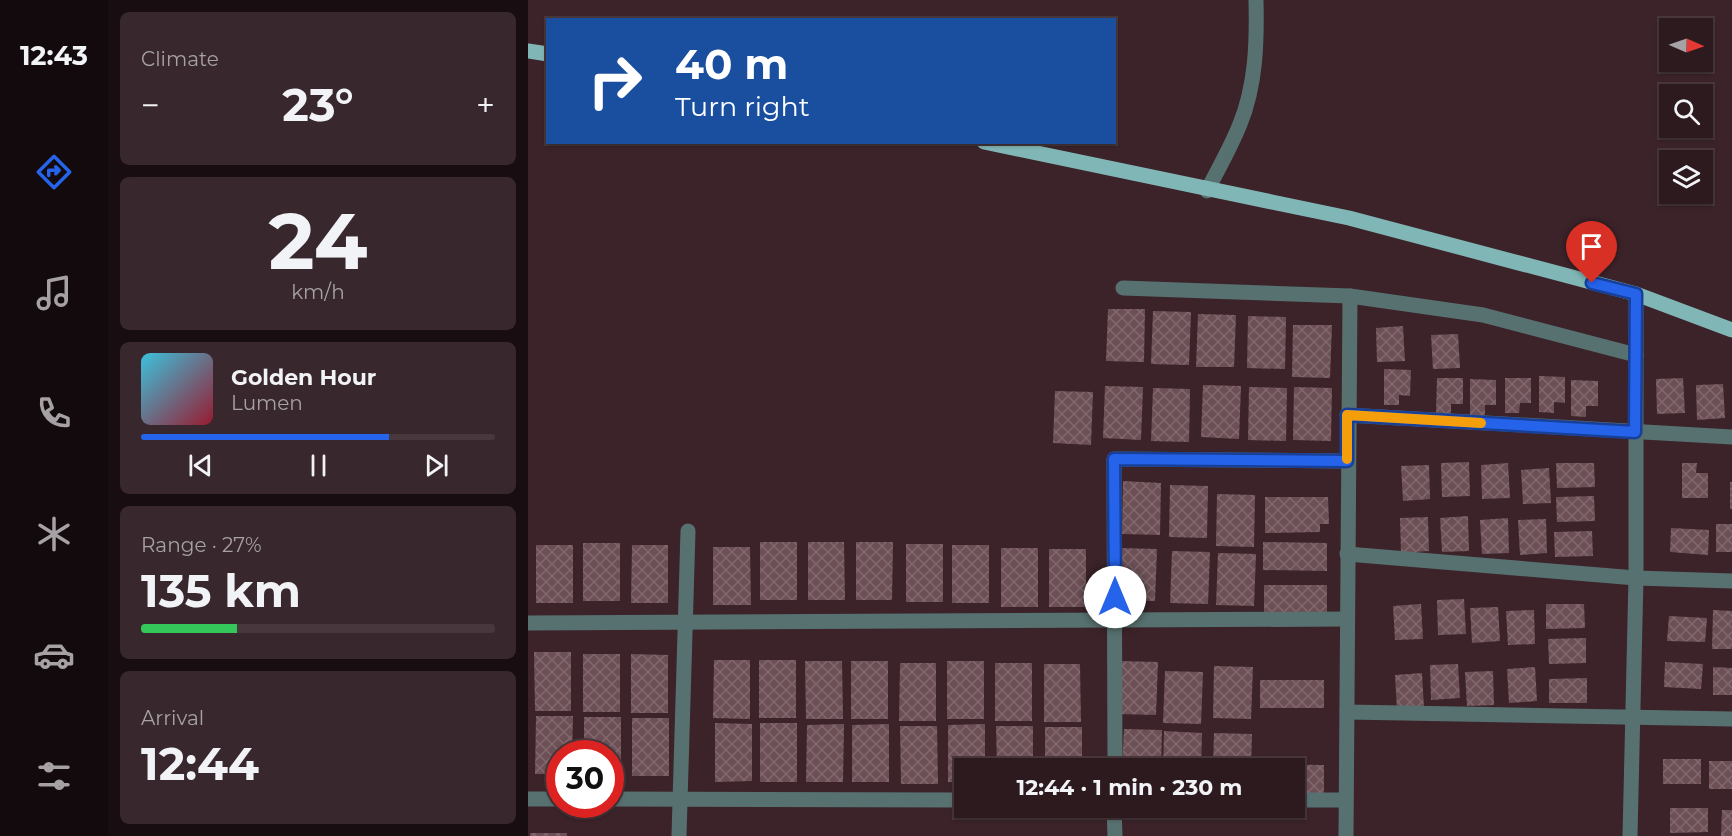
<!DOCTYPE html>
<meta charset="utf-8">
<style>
body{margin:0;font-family:Montserrat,sans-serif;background:#38272c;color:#f1f3f6;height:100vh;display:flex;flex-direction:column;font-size:22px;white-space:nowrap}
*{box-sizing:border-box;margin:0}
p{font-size:20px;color:#a6a1a4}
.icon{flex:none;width:33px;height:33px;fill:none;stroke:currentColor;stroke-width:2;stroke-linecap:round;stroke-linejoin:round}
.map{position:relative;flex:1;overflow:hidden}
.drawer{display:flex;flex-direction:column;gap:12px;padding:12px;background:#180e11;width:420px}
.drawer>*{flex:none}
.guide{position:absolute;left:18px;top:18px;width:570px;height:126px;border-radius:0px;box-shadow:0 2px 4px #0004,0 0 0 2px #48383d;background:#1a4fa0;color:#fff;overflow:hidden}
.needle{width:39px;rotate:92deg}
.controls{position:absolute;left:1131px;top:18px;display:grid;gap:12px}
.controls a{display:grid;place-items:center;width:54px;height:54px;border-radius:0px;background:#2c1a1f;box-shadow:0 2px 4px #0004,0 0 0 2px #48383d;font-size:30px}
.speed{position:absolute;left:18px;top:740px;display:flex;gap:12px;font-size:30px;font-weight:700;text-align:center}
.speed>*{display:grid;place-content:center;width:78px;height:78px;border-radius:50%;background:#2c1a1f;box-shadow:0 2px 4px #0004,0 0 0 2px #48383d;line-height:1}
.speed .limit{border:9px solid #d22;background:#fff;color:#111}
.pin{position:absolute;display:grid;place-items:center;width:51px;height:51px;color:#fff;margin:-62px -26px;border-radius:50% 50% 50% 0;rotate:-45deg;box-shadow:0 0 6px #0007}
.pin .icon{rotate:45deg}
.me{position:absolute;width:66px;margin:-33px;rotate:0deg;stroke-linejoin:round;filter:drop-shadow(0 0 4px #0008)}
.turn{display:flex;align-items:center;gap:21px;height:126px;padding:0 30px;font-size:27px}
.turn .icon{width:78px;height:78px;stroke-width:2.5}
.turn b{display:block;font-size:42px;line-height:51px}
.big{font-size:45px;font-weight:700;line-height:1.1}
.drawer .card{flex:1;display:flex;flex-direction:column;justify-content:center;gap:9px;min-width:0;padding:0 21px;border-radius:9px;background:#38272c}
.drawer .dial{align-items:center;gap:0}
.dial b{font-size:78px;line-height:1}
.song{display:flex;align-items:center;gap:18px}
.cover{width:72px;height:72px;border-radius:9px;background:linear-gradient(135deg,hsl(190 70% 55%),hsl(350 70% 35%))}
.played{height:6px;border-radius:3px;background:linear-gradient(90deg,#2563eb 70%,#48383d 70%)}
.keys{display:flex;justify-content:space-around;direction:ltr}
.heat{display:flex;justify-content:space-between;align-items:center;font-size:33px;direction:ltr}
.charge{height:9px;border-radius:4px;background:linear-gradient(90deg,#34c759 27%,#48383d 0)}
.trip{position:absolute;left:426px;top:758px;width:351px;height:60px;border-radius:0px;background:#2c1a1f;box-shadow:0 2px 4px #0004,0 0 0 2px #48383d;font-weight:700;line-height:60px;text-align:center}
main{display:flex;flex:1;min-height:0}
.tabs{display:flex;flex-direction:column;width:108px;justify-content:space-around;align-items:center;background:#120a0c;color:#a6a1a4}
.tabs .icon{width:42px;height:42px}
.tabs .selected{color:#2563eb}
.tabs b{font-size:27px;color:#f1f3f6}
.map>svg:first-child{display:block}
.building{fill:url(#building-cross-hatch)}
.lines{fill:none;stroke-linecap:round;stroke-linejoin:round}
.minor{stroke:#577170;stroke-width:15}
.major{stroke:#80b6b5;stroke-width:15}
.route-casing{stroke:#184099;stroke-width:15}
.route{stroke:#2563eb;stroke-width:10}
.slow{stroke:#f59e0b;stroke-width:10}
</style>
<main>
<nav class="tabs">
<b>12:43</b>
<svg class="icon selected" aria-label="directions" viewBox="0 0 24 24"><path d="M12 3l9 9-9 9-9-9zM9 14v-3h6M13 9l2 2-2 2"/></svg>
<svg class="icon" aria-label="music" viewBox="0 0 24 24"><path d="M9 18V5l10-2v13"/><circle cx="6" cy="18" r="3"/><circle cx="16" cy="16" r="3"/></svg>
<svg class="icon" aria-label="phone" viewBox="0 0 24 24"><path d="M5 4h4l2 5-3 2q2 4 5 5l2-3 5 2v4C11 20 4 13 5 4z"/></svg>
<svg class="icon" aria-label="climate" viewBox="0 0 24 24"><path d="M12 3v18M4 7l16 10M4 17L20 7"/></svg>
<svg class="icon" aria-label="car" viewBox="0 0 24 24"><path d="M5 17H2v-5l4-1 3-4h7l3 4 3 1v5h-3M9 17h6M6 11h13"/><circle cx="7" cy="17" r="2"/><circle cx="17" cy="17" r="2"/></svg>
<svg class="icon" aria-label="filters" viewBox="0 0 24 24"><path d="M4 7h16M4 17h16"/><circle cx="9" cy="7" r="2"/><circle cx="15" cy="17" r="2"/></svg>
</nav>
<section class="drawer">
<div class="card"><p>Climate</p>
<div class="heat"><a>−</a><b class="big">23°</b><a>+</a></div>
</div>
<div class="card dial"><b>24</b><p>km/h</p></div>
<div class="card">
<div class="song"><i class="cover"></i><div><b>Golden Hour</b><p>Lumen</p></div></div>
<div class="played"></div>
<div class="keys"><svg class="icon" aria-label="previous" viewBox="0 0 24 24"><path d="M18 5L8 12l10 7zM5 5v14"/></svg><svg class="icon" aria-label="pause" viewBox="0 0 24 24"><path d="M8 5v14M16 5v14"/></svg><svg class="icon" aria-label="next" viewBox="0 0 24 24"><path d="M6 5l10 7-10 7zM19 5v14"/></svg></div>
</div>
<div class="card"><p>Range · 27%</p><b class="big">135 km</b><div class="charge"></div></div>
<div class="card"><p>Arrival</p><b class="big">12:44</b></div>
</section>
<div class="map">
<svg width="1204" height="836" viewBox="0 0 1204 836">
<defs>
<pattern id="building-cross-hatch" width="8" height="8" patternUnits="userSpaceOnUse" patternTransform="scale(1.5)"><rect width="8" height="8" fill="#6c5056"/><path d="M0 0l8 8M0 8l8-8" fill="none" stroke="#81696e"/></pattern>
</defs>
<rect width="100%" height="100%" fill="#3b2329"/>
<!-- building -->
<g class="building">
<path d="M580,309H617L616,362L578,361Z"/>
<path d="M625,311L663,312L661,365L623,364Z"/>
<path d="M670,314L708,315L706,367H668Z"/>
<path d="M720,316L758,317L757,369L719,368Z"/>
<path d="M765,325H804L802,378L764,377Z"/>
<path d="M875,326L877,361L849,362L848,328Z"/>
<path d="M930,334L932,368L905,369L903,335Z"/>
<path d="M856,369L883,370L882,396L871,395V405H856Z"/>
<path d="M1011,376L1037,377V403L1026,402V413L1011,412Z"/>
<path d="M909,378H935V404H923V414H908Z"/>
<path d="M977,378H1003V403H992L991,413H977Z"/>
<path d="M1155,378L1157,413L1129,414L1128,379Z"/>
<path d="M942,379L968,380V405H957V415H942Z"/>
<path d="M1043,380L1070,381V406H1058V417L1043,416Z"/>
<path d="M1195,384L1197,418L1169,420L1168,385Z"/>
<path d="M675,385L713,386L711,439L673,437Z"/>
<path d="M577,386L615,387L613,440L575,438Z"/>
<path d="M721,387L759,388L758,441L720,440Z"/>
<path d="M766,387L804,388L803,441L765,440Z"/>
<path d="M625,388L662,389L661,442L623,441Z"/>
<path d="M527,391L565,392L563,445L525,443Z"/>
<path d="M941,462L942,496L914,497L913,463Z"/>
<path d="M980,463L982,498L954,499L953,465Z"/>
<path d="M1028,463H1066L1067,487L1029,488Z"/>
<path d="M1154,463H1169L1168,473H1180V498H1154Z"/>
<path d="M901,465L902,499L875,501L873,466Z"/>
<path d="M1021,468L1023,503L995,504L993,470Z"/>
<path d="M595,481L633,483L632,535L594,534Z"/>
<rect x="1202" y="482" width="2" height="27"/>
<path d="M642,485L680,486L679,538L641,537Z"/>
<path d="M689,494L727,495L726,547L688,546Z"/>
<path d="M1066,496L1067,521L1029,522L1028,497Z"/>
<path d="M737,497H800L801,524H792V532L737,533Z"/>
<path d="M940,516L941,551L914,552L912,518Z"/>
<path d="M900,517L901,551L873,553L872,518Z"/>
<path d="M980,518L981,553L954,554L952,520Z"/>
<path d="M1018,519L1019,553L992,555L990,520Z"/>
<rect x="1188" y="524" width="16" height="28"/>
<path d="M1143,528L1181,530L1180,555L1142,552Z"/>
<path d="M1064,531L1065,556L1027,557L1026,532Z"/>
<rect x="232" y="542" width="37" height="58"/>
<path d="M280,542H316L317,600H280Z"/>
<path d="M328,542H365L364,600H328Z"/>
<path d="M735,542L799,543V571L735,570Z"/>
<rect x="55" y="543" width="37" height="58"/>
<rect x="378" y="544" width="37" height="58"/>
<rect x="8" y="545" width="37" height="58"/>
<path d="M104,545H140V603H103Z"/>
<rect x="424" y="545" width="37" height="58"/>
<path d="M185,547H222L223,605H185Z"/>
<rect x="473" y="548" width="37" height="59"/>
<path d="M591,548L629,549L627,601L590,600Z"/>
<rect x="521" y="549" width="37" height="58"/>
<path d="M644,551L682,552L680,604L642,603Z"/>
<path d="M690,553L728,554L726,606L688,605Z"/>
<path d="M736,585H799V614L736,613Z"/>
<path d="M936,599L938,634L910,635L909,600Z"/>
<path d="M893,604L895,639L867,640L865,606Z"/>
<path d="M1018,604H1056L1057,628L1018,629Z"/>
<path d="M970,607L972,641L944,643L942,608Z"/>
<path d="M1006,610L1007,644L980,645L978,611Z"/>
<path d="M1185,610L1204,611V649H1184Z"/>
<path d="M1141,616L1179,618L1177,642L1139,641Z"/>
<path d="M1058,638V663L1021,664L1020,639Z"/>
<path d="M6,652H43V711H7Z"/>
<rect x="55" y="654" width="37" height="58"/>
<path d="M103,654L140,655V713H103Z"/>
<path d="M186,660H222V719L185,718Z"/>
<rect x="231" y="660" width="37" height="58"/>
<path d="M277,661H314L315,719H278Z"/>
<rect x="323" y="661" width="37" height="58"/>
<rect x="419" y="661" width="37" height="58"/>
<path d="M591,661L630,662L628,715L590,714Z"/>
<path d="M1137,662L1175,664L1173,689L1136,687Z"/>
<path d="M372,663H408V721H371Z"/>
<rect x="467" y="663" width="37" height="58"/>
<path d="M516,664H552L553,722H516Z"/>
<path d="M930,664L932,698L903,700L902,665Z"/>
<path d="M686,666L725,667L723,719L685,718Z"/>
<path d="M1007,667L1009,701L981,703L979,669Z"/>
<path d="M1185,667L1204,668V695H1185Z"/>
<path d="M637,671L675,672L673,724L635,723Z"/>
<path d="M965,671L966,705L939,706L937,672Z"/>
<path d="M894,673L896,708L869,710L867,675Z"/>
<path d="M1059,678V703H1021V679Z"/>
<rect x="732" y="680" width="64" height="28"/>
<path d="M8,716H45L44,753H32V774H7Z"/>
<path d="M56,717H93V775H82V753H56Z"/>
<rect x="104" y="718" width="37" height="58"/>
<path d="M187,723L224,724V781L187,782Z"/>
<rect x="232" y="723" width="37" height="59"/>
<path d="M316,724L315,782H278L279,725Z"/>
<path d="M361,724V782H324V725Z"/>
<path d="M457,724V768H436V782H420V725Z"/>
<path d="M372,726H409L410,784H373Z"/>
<path d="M468,726H505V768H469Z"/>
<rect x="517" y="727" width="37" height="41"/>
<path d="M596,729L634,730L633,768H594Z"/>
<path d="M636,731L674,733L673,768H635Z"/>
<path d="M686,733L724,734L723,768H685Z"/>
<rect x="1135" y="759" width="38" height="25"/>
<rect x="1181" y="761" width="23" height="28"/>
<path d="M732,764L796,765V793H766V768H732Z"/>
<path d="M1142,808H1180V832L1142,833Z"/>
<path d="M1194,810H1204V836H1193Z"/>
<rect x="2" y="833" width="37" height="3"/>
</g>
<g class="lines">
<!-- minor -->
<g class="minor">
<path d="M679,191C690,169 703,147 712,124C728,85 729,42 728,0"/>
<path d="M595,288L822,296L955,315L1108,355"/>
<path d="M819,415L1204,437"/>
<path d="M819,554L1108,578L1204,581"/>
<path d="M0,623L819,619"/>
<path d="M819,712L1204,719"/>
<path d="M587,768L586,459L819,461"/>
<path d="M0,799H32"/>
<path d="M82,799L436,800"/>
<path d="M766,800H818"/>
<path d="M586,807L587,836"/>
<path d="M151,836L160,531"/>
<path d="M818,836L822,296"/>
<path d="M1102,836L1108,578V294"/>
</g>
<!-- major -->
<g class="major">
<path d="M0,51L20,54"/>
<path d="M456,142L821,218L1108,294L1204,330"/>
</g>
</g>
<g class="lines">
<defs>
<path id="route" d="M587,597L586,459L819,461V415L1107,432L1108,294L1064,283"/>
</defs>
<!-- route casing -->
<use href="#route" class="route-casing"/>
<!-- route -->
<use href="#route" class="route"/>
<!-- slow -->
<path class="slow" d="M819,459V415L953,423"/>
</g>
</svg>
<div class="controls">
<a><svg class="needle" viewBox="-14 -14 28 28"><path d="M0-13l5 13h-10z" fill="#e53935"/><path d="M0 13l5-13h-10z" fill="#a6a1a4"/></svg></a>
<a><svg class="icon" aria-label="search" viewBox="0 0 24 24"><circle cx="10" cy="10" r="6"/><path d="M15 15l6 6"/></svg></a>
<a><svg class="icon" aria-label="layers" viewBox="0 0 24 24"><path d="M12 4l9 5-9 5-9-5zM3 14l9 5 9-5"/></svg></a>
</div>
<div class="speed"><div class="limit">30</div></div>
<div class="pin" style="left:1064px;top:283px;background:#d93025"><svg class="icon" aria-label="arrive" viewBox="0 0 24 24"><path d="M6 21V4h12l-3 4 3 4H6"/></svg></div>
<svg class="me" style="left:587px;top:597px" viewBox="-20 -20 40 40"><circle r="19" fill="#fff"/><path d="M0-13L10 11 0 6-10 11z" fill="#2563eb"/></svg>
<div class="trip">12:44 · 1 min · 230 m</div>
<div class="guide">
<div class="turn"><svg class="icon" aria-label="right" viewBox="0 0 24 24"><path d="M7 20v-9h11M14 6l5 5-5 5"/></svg><div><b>40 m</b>Turn right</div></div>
</div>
</div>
</main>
